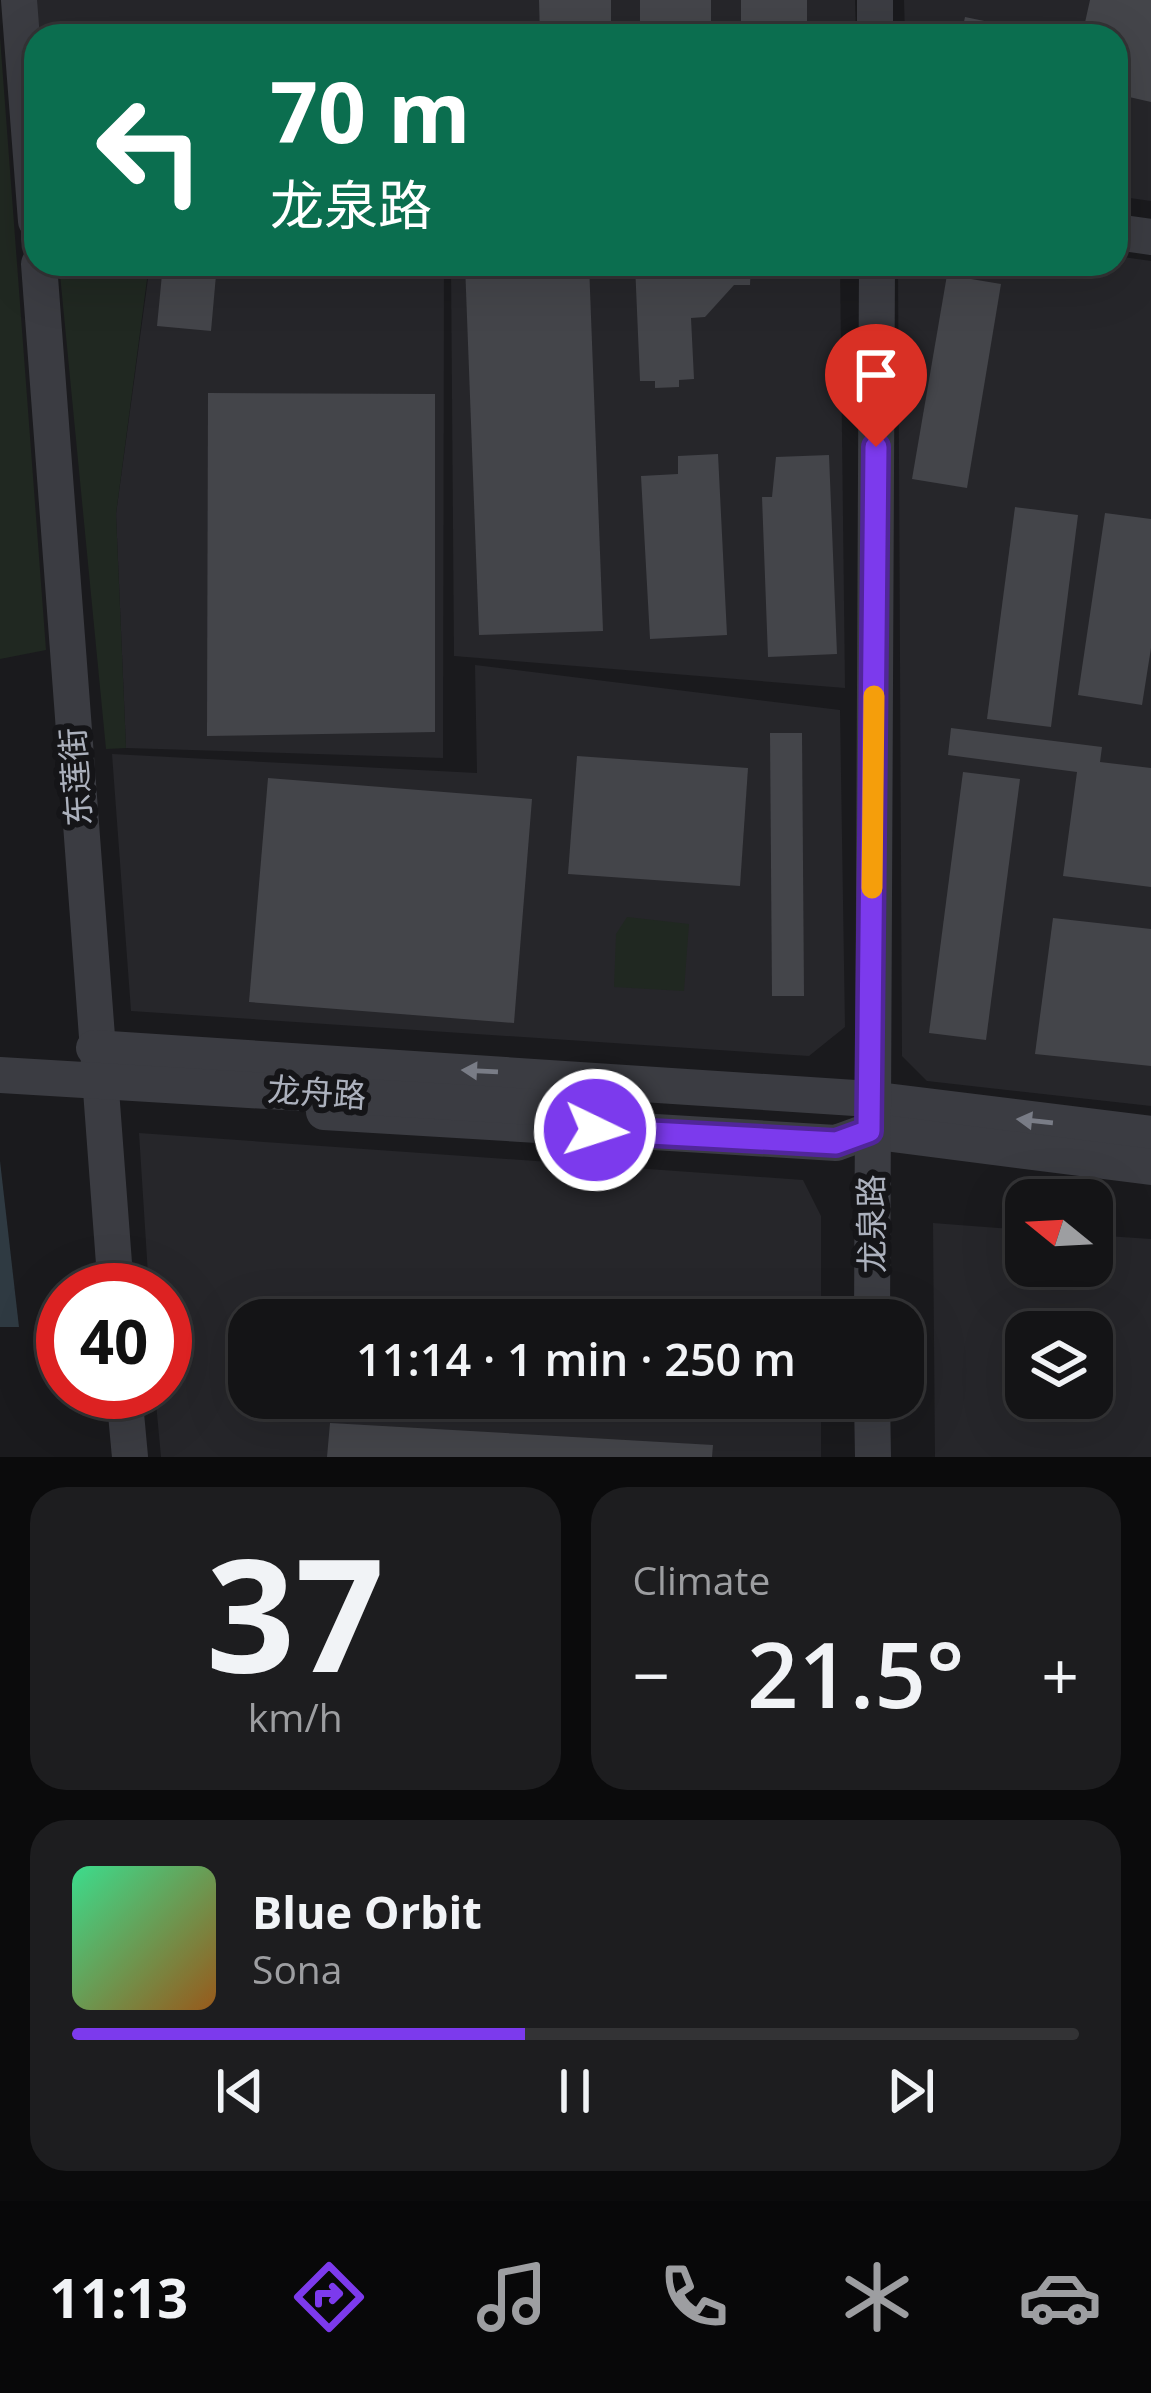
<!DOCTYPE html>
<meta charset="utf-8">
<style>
body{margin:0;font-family:"Open Sans","Noto Sans SC",sans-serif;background:#1d1d1f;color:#f1f3f6;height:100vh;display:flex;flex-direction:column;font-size:45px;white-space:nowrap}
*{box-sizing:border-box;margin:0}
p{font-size:39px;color:#9d9ea1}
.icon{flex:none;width:66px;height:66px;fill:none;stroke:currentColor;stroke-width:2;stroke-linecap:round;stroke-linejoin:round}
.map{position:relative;height:1457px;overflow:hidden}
.drawer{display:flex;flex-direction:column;gap:30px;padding:30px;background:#0b0b0c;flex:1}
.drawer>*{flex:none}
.guide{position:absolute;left:24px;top:24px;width:1104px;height:252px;border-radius:36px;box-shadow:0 12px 48px #0002,0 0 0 3px #333335;background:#0b6e4f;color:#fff;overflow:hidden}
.needle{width:78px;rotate:288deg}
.tools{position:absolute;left:1005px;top:1179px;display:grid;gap:24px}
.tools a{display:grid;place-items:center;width:108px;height:108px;border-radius:24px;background:#141416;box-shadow:0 12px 48px #0002,0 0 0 3px #333335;font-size:60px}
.speed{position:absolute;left:36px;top:1263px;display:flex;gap:24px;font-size:60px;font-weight:700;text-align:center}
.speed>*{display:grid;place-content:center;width:156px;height:156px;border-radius:50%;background:#141416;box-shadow:0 12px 48px #0002,0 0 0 3px #333335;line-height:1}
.speed .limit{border:18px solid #d22;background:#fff;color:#111}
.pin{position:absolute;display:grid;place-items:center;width:102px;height:102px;color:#fff;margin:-123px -51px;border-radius:50% 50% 50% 0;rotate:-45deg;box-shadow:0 0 12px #0007}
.pin .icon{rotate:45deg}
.me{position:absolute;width:132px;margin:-66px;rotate:94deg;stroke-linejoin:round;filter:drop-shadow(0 0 9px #0008)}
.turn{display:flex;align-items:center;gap:42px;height:252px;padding:0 48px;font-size:54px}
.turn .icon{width:156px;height:156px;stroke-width:2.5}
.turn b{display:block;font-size:84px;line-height:102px}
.big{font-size:90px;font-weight:600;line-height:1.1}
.drawer .card{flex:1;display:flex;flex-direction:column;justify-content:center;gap:18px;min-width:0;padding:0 42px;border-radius:36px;background:#1d1d1f}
.drawer .dial{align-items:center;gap:0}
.dial b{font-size:156px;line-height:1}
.song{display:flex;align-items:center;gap:36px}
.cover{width:144px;height:144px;border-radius:18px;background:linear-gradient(135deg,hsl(150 70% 55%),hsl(30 70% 35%))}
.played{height:12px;border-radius:6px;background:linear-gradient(90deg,#7c3aed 45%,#333335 45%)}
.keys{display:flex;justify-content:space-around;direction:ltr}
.heat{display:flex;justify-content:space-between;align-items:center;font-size:66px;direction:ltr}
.drawer .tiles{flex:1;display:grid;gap:30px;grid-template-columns:1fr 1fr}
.card:last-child{grid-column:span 2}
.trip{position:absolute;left:228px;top:1299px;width:696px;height:120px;border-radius:36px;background:#141416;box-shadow:0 12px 48px #0002,0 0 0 3px #333335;font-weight:600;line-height:120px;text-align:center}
.tab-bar{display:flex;height:192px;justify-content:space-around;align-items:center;background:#080809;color:#9d9ea1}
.tab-bar .icon{width:84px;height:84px}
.tab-bar .selected{color:#7c3aed}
.tab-bar b{font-size:54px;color:#f1f3f6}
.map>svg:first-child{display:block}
.built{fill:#26262a;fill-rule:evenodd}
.green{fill:#202821}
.water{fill:#2f3a42}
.building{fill:#44454a}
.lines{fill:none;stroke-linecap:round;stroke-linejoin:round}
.minor{stroke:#3b3c42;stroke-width:36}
.minor-bridge{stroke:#3b3c42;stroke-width:36}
.oneway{fill:#797c86}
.route-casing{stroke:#51269a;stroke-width:30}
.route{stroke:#7c3aed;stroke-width:21}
.slow{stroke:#f59e0b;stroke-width:21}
.labels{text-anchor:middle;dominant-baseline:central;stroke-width:12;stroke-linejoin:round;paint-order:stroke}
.street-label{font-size:33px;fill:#acb1bd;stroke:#151518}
</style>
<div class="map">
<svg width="1151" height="1457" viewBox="0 0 1151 1457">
<rect width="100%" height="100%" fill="#1a1a1d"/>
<!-- built -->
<g class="built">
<path d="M35,0H855L856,36H37Z"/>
<path d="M904,0H1151V201L1116,196V36H905Z"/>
<path d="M1116,256L1151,261V1106L927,1081L902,1056L898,264H1116Z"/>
<path d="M150,264H444L443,758L126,748L116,514Z"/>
<path d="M451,264H840L845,688L454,656Z"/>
<path d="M475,665L840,710L845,1027L809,1056L131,1011L112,754L477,773Z"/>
<path d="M139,1133L803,1180L821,1216V1320H249V1398H821V1457H161L155,1392H165V1290H149Z"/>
<path d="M933,1223L1026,1230V1266H1092V1235L1151,1239V1457H935ZM1026,1332H1092V1398H1026Z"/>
</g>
<!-- green -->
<g class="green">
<path d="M0,37L46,650L0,659Z"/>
<path d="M59,264H149L116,514L126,748L106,749Z"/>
<path d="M627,917L689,924L684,991L614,987L616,934Z"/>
</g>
<!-- water -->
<path class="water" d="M0,1161L19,1327H0Z"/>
<!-- building -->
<g class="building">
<path d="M539,0H611V36H540Z"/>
<rect x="640" y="0" width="71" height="36"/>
<rect x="741" y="0" width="66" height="36"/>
<path d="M1090,0H1151V102L1116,94V36H1082Z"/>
<path d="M965,17L1027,30L1026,36H961Z"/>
<path d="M163,264H217L211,331L157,326Z"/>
<path d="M465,264H589L603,631L479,635Z"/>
<path d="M635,264H751L750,285H734L705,317L691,318L694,379L679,380V387L655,388V381H640Z"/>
<path d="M947,275L1001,284L967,488L912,479Z"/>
<path d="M208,393L435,394V732L207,736Z"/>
<path d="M718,454L727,635L650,639L641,476L678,474V456Z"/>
<path d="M829,455L837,654L768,657L762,497H772L776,457Z"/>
<path d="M1015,507L1078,515L1051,727L987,719Z"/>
<path d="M1105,513L1151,519V648L1142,705L1078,695Z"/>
<path d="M951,728L1102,747L1100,762L1151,768V887L1063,876L1077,772L948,755Z"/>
<path d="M770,733H802L804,996H772Z"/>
<path d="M577,756L748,768L740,886L568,874Z"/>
<path d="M963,772L1020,779L986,1040L929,1033Z"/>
<path d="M268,778L532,799L514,1023L249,1002Z"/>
<path d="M1053,918L1151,929V1066L1035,1054Z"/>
<path d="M330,1423L713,1445L712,1457H327Z"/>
</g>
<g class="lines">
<!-- minor -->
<g class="minor">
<path d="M19,0L36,221"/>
<path d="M875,0V36"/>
<path d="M1116,232L1151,237"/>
<path d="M39,264L116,1290"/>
<path d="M94,1048L870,1099L1151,1134"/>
<path d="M324,1112L836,1143L869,1131L1151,1167"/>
<path d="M872,1320L877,264"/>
<path d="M124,1392L130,1457"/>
<path d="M872,1398L873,1457"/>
</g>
<!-- minor-bridge -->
<path class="minor-bridge" d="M0,1075L634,1113"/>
</g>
<!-- one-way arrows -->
<defs><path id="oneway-solid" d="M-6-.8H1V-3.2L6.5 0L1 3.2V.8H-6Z" transform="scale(3)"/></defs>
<g class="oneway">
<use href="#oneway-solid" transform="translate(480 1071) rotate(-177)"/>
<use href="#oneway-solid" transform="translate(1035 1121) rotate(-174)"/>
</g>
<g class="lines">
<defs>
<path id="route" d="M595,1130L836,1143L869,1131L876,447"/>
</defs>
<!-- route casing -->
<use href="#route" class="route-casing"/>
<!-- route -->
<use href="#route" class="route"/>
<!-- slow -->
<path class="slow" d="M872,888L874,696"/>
</g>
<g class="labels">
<!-- street labels -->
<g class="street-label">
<text transform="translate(75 777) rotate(-94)">东莲街</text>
<text transform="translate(317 1092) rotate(4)">龙舟路</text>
<text transform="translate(871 1224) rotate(-91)">龙泉路</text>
</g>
</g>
</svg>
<div class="tools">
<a><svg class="needle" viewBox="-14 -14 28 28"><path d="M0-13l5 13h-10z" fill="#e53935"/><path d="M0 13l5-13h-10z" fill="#9d9ea1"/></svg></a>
<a><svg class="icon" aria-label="layers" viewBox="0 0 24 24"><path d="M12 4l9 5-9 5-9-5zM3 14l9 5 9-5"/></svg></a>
</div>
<div class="speed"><div class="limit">40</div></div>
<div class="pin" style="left:876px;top:447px;background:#d93025"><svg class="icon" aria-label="arrive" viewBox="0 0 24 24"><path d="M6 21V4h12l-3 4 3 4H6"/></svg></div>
<svg class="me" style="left:595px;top:1130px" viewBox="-20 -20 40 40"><circle r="17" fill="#7c3aed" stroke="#fff" stroke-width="3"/><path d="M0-11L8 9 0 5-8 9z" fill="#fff"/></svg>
<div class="trip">11:14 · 1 min · 250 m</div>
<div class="guide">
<div class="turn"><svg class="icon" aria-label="left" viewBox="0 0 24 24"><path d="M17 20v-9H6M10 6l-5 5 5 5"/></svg><div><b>70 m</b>龙泉路</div></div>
</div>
</div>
<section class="drawer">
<div class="tiles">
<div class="card dial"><b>37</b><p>km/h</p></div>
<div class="card"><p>Climate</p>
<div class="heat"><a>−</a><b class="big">21.5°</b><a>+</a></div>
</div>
<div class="card">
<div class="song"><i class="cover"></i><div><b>Blue Orbit</b><p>Sona</p></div></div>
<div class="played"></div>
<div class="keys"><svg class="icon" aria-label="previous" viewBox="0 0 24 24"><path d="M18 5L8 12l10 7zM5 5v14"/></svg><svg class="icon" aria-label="pause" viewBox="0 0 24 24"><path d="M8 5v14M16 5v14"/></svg><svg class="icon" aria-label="next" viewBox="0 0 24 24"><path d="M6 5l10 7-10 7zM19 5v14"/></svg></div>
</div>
</div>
</section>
<nav class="tab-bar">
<b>11:13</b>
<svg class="icon selected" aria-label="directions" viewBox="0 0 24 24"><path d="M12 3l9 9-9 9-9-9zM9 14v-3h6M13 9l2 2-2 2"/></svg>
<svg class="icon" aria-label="music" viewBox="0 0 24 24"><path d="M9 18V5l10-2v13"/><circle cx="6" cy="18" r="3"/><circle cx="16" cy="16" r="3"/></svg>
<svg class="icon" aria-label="phone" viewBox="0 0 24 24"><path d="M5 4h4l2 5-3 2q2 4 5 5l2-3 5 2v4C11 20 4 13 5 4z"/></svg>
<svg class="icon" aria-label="climate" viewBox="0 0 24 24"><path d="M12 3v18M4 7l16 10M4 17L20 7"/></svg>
<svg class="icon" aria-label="car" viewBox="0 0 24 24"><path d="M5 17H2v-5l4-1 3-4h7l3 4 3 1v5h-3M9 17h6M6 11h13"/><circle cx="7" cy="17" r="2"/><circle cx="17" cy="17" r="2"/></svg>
</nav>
